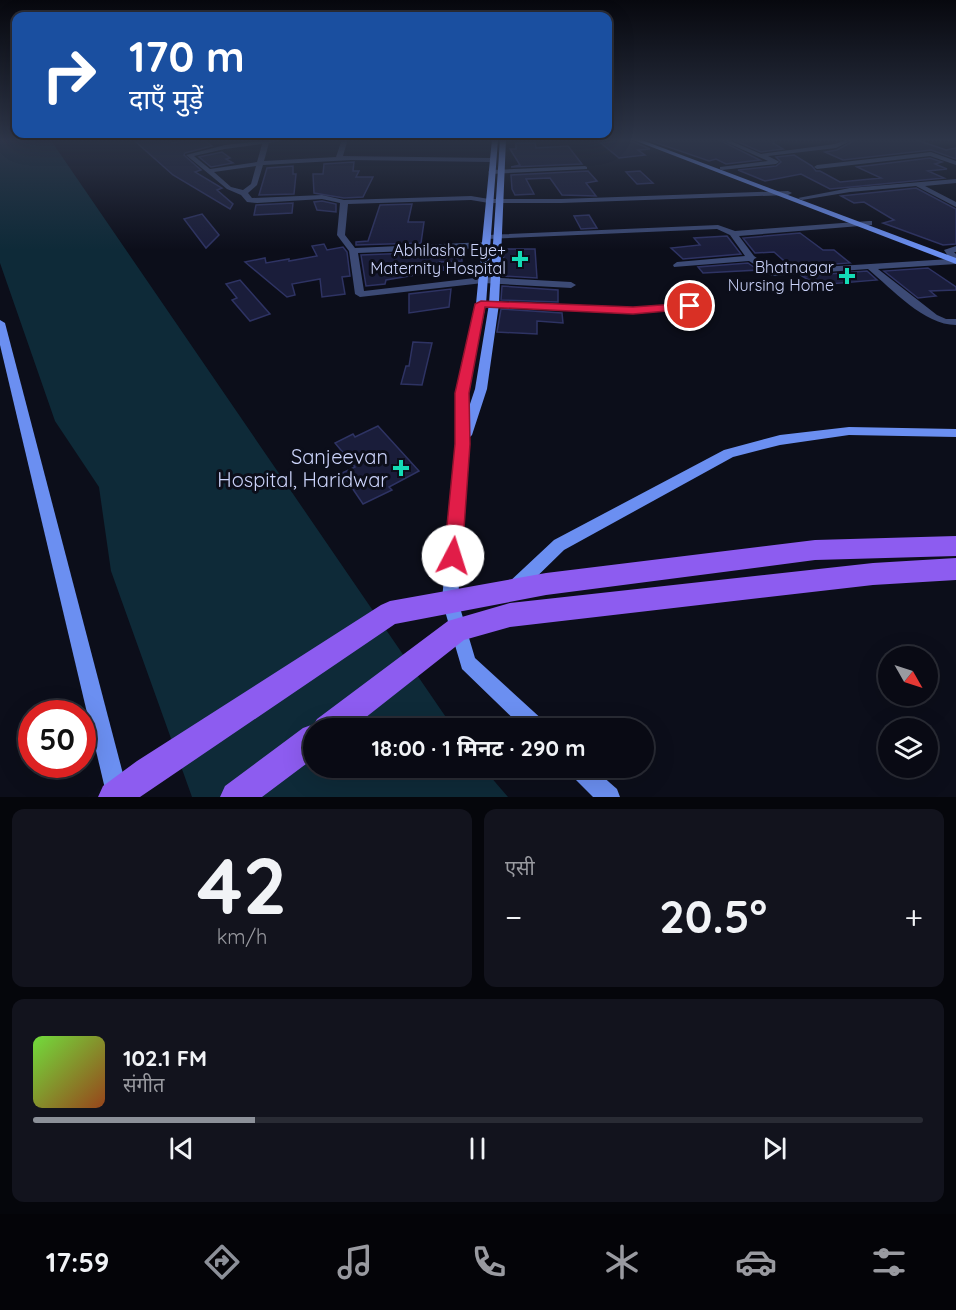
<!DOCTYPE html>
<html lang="hi">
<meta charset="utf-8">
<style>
body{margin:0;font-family:Quicksand,"Noto Sans Devanagari",sans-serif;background:#12131d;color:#f1f3f6;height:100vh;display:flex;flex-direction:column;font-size:22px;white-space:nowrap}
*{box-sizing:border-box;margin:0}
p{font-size:20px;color:#999aa0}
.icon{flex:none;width:33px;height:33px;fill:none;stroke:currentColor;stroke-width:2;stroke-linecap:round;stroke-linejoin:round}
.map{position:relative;height:797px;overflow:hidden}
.side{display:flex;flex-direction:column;gap:12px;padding:12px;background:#05060b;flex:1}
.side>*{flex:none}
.guide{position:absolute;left:12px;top:12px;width:600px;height:126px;border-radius:12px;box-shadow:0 6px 24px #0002,0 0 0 2px #292b34;background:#1a4fa0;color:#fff;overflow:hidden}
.needle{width:39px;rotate:129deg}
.buttons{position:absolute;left:878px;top:646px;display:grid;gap:12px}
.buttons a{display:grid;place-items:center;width:60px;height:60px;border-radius:50%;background:#090a14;box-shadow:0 6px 24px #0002,0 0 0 2px #292b34;font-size:30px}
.speed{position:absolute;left:18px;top:700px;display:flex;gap:12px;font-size:30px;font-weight:700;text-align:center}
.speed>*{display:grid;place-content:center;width:78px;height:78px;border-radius:50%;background:#090a14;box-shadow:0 6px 24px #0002,0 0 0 2px #292b34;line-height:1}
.speed .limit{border:9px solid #d22;background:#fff;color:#111}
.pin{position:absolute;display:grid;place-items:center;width:51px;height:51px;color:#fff;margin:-26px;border:3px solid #fff;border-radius:50%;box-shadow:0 2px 6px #0007}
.me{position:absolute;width:66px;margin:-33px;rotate:5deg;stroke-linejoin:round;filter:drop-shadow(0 0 4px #0008)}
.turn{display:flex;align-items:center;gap:21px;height:126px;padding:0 18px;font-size:27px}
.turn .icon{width:78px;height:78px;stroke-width:2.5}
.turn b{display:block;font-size:42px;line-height:51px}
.big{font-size:45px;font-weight:700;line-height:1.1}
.side .widget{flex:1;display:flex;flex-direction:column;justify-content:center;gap:9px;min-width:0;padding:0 21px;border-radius:12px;background:#12131d}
.side .dial{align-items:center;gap:0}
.dial b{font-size:78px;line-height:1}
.song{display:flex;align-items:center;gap:18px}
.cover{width:72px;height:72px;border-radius:9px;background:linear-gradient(135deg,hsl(100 70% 55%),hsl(20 70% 35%))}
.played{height:6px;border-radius:3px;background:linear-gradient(90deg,#8c9099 25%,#292b34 25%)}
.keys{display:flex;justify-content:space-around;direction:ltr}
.heat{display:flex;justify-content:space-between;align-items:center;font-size:33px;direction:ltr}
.side .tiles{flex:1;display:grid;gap:12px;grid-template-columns:1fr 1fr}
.widget:last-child{grid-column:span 2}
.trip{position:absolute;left:303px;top:718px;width:351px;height:60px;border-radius:30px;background:#090a14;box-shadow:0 6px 24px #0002,0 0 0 2px #292b34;font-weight:700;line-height:60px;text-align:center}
.tabs{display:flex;height:96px;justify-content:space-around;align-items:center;background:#040408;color:#999aa0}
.tabs .icon{width:42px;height:42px}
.tabs .on{color:#8c9099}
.tabs b{font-size:27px;color:#f1f3f6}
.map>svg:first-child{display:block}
.water{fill:#0e2a38}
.building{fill:#1a1d3a;stroke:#2e3363;stroke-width:1.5}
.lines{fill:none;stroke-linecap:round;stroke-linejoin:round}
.street{fill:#3c4a75;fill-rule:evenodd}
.secondary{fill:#6b8ff1;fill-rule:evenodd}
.primary{fill:#8d5cf0;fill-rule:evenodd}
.route{fill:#e11d48;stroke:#92132f;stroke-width:1.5}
.poi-dot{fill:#14dcb6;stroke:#0c0e1a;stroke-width:2}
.labels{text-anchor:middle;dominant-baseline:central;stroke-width:6;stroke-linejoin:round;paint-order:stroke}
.far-poi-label{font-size:16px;fill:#cbd3fa;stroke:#0c0e1a;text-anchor:end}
.poi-label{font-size:20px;fill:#cbd3fa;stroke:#0c0e1a;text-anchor:end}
</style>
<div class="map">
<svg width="956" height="797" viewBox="0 0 956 797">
<rect width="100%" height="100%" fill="#0c0e1a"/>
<!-- water -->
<path class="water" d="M0,139H50L454,729H314V768H483L508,797H192L111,571L99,487L55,421L0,263Z"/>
<!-- building -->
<g class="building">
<path d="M160,139H170L172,143L202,139L212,146L185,153L184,155L201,170L195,172L222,188L217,190L233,204L230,209L173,175L136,142Z"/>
<path d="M645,139H717L760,160L726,164L716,159L709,161Z"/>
<path d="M731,139H776L773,143L783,149L761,152Z"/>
<path d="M857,139H914L946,150L956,148V159L931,150L843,160L825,152L837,150Z"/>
<path d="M629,140L650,149L638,150L645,155L619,158L601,143Z"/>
<path d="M516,143H535L536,148L568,146L582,164L511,167L520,165L510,149H516Z"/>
<path d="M222,152L230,158L226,159L233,163L211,167L199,157Z"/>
<path d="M794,155L812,166L816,171H820L840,182L881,178L857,167L930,158L942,162L935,164L947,169L928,171L944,178L830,189L801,174L765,181L738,170L776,166L781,162L776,157Z"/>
<path d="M354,162L353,171H359L356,177H373L363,197L344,198L314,193L313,174H323L324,164Z"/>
<path d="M293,166V174H296L294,194L259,195L267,168Z"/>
<path d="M588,171L597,181L586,183L596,196L562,195L550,178L526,179L534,194L515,195L512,189L511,175Z"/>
<path d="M640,171L653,183L637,184L626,172Z"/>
<path d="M916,188L956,209V244L943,245L883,223L894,220L864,202L854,203L841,196Z"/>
<path d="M322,201L336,204V212L317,210L314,202Z"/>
<path d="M293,203L292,213L254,215L256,205Z"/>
<path d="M412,204L408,222H424L421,243L356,245V242L368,241L380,205Z"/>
<path d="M202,214L219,235L206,248L184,219Z"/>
<path d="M589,215L597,228L581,229L574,216Z"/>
<path d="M800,233L823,250H834L850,263L791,267L774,252L755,253L743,238Z"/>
<path d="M727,236L741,254L683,259L671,248L700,245L694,238Z"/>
<path d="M324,244L327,250L343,247L347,252L350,276L342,277L345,294L322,297L320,279L292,284L295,295L287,297L245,262L265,258L266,263L289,259V261L317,256L312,246Z"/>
<path d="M504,249H535L537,278L503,276Z"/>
<path d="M461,251L462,261L440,262L445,270L386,280L385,284L366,286L361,255Z"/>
<path d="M748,263L758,270L703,273L698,267Z"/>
<path d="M928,268L956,287V290L930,291L936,296L918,298L884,271Z"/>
<path d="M867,271L877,280L817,285L802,276Z"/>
<path d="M240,280L270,314L250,321L232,300L237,298L226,284Z"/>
<path d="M502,286L558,290V302L501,300Z"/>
<path d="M451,289L449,307L409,313V294Z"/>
<path d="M501,309L562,313L563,323L537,321V334L497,332Z"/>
<path d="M413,342L432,343L422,385L401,384L406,366H409Z"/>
<path d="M378,426L419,471L389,487L392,490L363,504L342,473L355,467L335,443L353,434L355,437Z"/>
</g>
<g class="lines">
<!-- street -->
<g class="street">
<path d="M277,139H291L269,143L264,161L336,157L342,139H348L343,156L492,158L495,160L492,162L351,160L263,165L257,185L248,193L252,198L322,195L344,200L471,196L489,199H561L788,191L792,193L788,195L561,203H489L471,200L348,204L345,235L355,248L486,242L490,245L486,248L358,253L364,291L483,277L571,282L576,285L571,288L483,283L360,297L355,294L349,251L337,235L340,203L322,199L257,203L247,202L241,195L227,189L186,155L225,145ZM262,144L257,162L210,169L194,156L225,149ZM256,166L251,184L243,190L231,187L214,172Z"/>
<path d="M719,139H726L761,154L835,144L848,139H855L836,148L768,156L778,161L779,162L776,164L722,170L720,169V167L768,161Z"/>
<path d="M931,152L956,161V165L930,156L817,169L814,167L817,165Z"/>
<path d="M585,166L587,167V169L491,174L488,172L491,170Z"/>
<path d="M956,179V183L925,186L956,202V207L916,186L850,192L802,200L798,198L850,188Z"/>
<path d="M869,221H872V225L739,236L754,256L774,270L950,259L944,250L956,246V252H954L956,254V264L878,269L937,315L946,319H956V325C924,325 892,289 868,269L772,276L749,261L674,267L673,265L677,262L745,256L730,235L717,229L487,239L483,237L487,235L718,225L735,231Z"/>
<path d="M481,301L633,308L709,301L714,304L709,307L633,314L478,306V302Z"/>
</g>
<!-- secondary -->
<g class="secondary">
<path d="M492,139H498L486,304L468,393V410L475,389L489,304L500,139H506L499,304L487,389L472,435L468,439L458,601L475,658L545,722L548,729H524L462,669L442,601L455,444L456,393L476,304Z"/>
<path d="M631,139H639L956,258V264Z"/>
<path d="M0,320L5,323L128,793L126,797H108L106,793L0,345Z"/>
<path d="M849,427L956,429V437L849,435L780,445L733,457L564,550L520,593L514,595L508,593L506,588L508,583L554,540L724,450L780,435Z"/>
<path d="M568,768H593L617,789L620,797H593L571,775Z"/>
</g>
<!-- primary -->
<g class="primary">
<path d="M956,536V556L815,560L546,595L395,624L140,797H98L103,786L137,761L381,605L390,601L546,573L815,540Z"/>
<path d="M956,558V580L873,585L510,627L464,640L351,729H314V758L262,797H220L225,786L303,728L314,724L317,719L448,621L510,603L873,563Z"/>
</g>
</g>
<!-- sky -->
<linearGradient id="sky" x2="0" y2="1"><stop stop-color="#07080e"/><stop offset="0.56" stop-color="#2e3649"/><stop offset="1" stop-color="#2e3649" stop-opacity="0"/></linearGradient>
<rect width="956" height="250" fill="url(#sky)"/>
<!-- route -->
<path class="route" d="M481,301L633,307L690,303L695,306L690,309L633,314L485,307L469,393L470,444L462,556L459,562L453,564L447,562L444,556L455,444V393L475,304Z"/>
<!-- markers -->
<g class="poi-dot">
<path d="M517 250h6v6h6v6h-6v6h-6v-6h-6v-6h6z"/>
<path d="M844 267h6v6h6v6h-6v6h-6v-6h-6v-6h6z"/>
<path d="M398 459h6v6h6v6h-6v6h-6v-6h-6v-6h6z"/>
</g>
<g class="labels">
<!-- far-poi labels -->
<g class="far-poi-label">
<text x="506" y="250">Abhilasha Eye+<tspan x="506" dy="18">Maternity Hospital</tspan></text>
<text x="834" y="267">Bhatnagar<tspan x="834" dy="18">Nursing Home</tspan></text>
</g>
<!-- poi labels -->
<g class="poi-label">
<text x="388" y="456">Sanjeevan<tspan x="388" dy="23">Hospital, Haridwar</tspan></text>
</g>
</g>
</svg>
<div class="buttons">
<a><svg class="needle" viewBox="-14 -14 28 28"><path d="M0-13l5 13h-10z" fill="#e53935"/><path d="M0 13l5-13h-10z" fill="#999aa0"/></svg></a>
<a><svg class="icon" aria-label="layers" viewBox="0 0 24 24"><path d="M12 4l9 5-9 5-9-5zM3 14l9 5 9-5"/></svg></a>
</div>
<div class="speed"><div class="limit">50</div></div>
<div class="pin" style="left:690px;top:306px;background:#d93025"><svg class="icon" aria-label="arrive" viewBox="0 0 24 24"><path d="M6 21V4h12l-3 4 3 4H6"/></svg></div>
<svg class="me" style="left:453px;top:556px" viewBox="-20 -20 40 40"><circle r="19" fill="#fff"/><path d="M0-13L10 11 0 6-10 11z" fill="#e11d48"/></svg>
<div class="trip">18:00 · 1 मिनट · 290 m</div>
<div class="guide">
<div class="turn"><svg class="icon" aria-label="right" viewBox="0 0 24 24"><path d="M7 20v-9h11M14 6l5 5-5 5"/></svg><div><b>170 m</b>दाएँ मुड़ें</div></div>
</div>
</div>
<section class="side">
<div class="tiles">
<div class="widget dial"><b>42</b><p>km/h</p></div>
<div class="widget"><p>एसी</p>
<div class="heat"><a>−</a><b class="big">20.5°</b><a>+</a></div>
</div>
<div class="widget">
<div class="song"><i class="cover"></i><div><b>102.1 FM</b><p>संगीत</p></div></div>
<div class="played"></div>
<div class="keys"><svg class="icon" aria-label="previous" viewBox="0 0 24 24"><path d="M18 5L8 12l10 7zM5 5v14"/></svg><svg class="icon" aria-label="pause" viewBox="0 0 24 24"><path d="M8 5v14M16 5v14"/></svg><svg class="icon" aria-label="next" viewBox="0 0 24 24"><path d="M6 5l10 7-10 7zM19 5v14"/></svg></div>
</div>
</div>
</section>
<nav class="tabs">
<b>17:59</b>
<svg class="icon on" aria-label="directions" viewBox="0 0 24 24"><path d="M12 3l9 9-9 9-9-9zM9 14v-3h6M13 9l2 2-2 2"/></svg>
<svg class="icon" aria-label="music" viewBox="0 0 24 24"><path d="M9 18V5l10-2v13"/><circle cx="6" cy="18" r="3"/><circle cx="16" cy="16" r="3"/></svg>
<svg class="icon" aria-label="phone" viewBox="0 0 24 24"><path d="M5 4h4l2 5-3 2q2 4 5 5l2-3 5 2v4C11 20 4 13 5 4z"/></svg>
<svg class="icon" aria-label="climate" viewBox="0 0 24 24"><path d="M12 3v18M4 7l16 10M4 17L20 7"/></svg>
<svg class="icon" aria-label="car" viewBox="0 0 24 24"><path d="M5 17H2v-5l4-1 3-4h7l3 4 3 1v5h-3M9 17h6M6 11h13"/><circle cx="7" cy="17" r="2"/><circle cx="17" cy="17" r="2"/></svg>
<svg class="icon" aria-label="filters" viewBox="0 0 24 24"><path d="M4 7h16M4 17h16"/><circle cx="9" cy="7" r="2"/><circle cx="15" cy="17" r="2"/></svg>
</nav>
